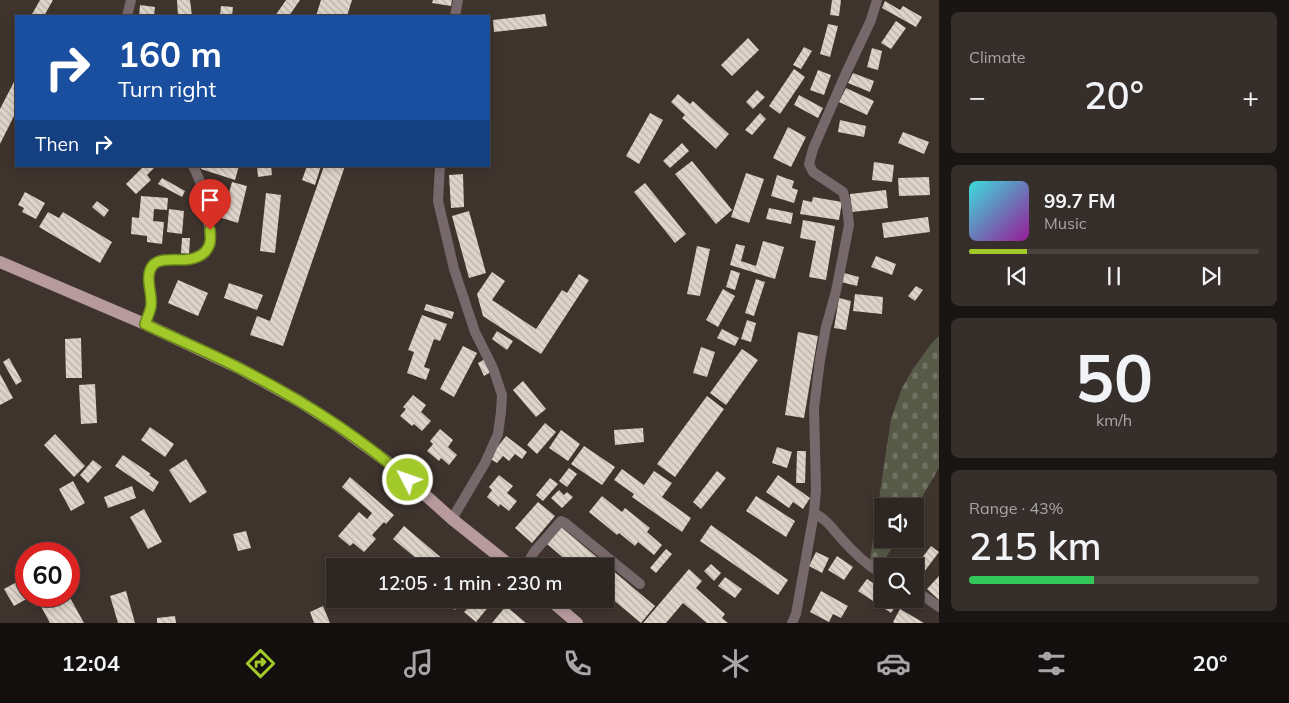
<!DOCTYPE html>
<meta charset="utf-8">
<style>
body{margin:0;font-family:Mulish,sans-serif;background:#362e2a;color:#f1f3f6;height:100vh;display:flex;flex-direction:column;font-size:19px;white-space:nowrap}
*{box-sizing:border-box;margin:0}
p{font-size:16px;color:#a7a5a5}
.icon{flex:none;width:28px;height:28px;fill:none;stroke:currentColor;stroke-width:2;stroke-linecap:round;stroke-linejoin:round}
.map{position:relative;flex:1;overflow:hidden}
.sheet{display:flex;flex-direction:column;gap:12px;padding:12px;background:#191513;width:350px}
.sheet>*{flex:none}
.top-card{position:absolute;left:15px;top:15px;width:475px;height:152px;border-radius:0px;box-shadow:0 2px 8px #0003,0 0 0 1px #494340;background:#1a4fa0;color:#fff;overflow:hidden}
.buttons{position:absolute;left:874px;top:498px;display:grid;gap:10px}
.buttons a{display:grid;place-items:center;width:50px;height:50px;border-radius:0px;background:#2e2622;box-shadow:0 2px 8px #0003,0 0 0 1px #494340;font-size:25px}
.speed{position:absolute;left:15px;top:542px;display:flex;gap:10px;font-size:25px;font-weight:700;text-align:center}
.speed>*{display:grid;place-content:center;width:65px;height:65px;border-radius:50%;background:#2e2622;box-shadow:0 2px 8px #0003,0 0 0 1px #494340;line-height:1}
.speed .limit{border:8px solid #d22;background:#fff;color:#111}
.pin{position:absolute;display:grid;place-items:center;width:42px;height:42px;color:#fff;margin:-51px -21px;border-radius:50% 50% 50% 0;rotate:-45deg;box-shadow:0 0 5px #0007}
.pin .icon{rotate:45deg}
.me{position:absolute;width:55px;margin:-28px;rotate:311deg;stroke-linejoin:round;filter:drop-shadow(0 0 4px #0008)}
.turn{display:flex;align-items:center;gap:18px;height:105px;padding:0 20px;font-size:22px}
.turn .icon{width:65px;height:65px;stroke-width:2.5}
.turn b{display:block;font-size:35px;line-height:42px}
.then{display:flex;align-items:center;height:48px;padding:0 20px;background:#0003;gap:10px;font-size:19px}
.big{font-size:38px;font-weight:600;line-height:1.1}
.sheet .widget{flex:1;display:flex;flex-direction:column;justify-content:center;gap:8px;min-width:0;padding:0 18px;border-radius:8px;background:#362e2a}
.sheet .dial{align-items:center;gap:0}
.dial b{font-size:65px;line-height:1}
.song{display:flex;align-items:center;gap:15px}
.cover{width:60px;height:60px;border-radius:8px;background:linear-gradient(135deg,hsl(180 70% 55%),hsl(300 70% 35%))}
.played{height:5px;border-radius:2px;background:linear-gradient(90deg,#a1c92a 20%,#494340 20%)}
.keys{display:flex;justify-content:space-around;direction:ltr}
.heat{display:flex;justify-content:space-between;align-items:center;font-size:28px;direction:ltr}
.charge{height:8px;border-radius:4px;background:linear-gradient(90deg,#34c759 43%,#494340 0)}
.trip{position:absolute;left:326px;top:558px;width:288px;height:50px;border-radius:0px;background:#2e2622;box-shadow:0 2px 8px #0003,0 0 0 1px #494340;font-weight:600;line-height:50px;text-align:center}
.menu{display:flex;height:80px;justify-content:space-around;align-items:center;background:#120f0e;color:#a7a5a5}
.menu .icon{width:35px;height:35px}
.menu .selected{color:#a1c92a}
.menu b{font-size:22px;color:#f1f3f6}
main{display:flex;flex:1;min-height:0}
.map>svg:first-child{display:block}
.cemetery{fill:url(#cemetery-stones)}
.building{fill:url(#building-back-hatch)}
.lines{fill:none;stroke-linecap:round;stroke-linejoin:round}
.minor{stroke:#77696b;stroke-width:10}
.primary{stroke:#b79a9e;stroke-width:12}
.route-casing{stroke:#69831b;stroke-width:12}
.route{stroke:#a1c92a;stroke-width:9}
</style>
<main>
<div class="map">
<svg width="939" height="623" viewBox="0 0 939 623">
<defs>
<pattern id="cemetery-stones" width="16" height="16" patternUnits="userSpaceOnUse" patternTransform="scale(1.25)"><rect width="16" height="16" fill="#585a48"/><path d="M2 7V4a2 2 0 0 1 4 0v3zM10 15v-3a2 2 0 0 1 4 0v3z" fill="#707262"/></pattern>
<pattern id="building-back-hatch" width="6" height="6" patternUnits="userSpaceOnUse" patternTransform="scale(1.25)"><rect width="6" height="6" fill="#ded4c9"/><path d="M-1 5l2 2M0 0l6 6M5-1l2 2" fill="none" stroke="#b9b0a8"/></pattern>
</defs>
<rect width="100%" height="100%" fill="#3e332d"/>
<!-- cemetery -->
<path class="cemetery" d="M939,336V468L915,509V506H882V539H897L885,559L869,566L891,419L902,388L913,369L931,344Z"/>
<!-- building -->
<g class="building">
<path d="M40,0H53L44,16H31Z"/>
<path d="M177,0H190L192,16H178Z"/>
<path d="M286,0H300L289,16H275Z"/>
<path d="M321,0H352L347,16H316Z"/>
<path d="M433,0H452L451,6L432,3Z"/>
<path d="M832,0H841L839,16L830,15Z"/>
<path d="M885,1L900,10L903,6L922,17L916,27L882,8Z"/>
<path d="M140,5L155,7L154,16H139Z"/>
<path d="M221,6L233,7L232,16H220Z"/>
<path d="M545,14L547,26L494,32L493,20Z"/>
<path d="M896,21L906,28L891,49L881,43Z"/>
<path d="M828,24L838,26L830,57L820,54Z"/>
<path d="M748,38L759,50L732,76L721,65Z"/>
<path d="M804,47L812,51L801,69L793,65Z"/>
<path d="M872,48L882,51L878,70L867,67Z"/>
<path d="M794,69L805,77L780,114L769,106Z"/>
<path d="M818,70L831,75L824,95L810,90Z"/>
<path d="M853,73L874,81L870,92L848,83Z"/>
<path d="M16,78V112L0,144V109Z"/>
<path d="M846,88L874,101L867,115L839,102Z"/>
<path d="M757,90L765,97L753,109L746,102Z"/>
<path d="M678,94L690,104L693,101L729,134L716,149L682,118L685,115L671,102Z"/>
<path d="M799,95L823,108L818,118L794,105Z"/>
<path d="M650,113L663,120L639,164L626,156Z"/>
<path d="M760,113L766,119L752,135L745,130Z"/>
<path d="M840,120L866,126L864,137L838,132Z"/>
<path d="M788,127L806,137L791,167L773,158Z"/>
<path d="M903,132L929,142L924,154L898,143Z"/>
<path d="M682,143L689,151L670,168L663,161Z"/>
<path d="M692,161L732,210L716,224L675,174Z"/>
<path d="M874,162L894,165L892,182L872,180Z"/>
<path d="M144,166H154L155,167L147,175L151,180L136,194L126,184Z"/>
<path d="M201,166H239L235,180L201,169Z"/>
<path d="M257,166H271L272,175L258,177Z"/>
<path d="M307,166H321L315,185L302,180Z"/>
<path d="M324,166H345L283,346L250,335L257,316L270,321Z"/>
<path d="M746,173L764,179L749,223L731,217Z"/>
<path d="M463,174L464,207L451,208L449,175Z"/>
<path d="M777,175L794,181L792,188L798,190L794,203L771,196Z"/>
<path d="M929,177L930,195L899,196L898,178Z"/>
<path d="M162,178L185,191L182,197L158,184Z"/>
<path d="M232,182L247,186L238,223L222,218Z"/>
<path d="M645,183L686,234L675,243L634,192Z"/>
<path d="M886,190L888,208L852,212L850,194Z"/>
<path d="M25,192L45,203L36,219L22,212L24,208L18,205Z"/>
<path d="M266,193L281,195L275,253L260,251Z"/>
<path d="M141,196L168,198L167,210L154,209L153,221L164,222L162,244L147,242V236L131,234L132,217L139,218Z"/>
<path d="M813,197L842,202L839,220L800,214L803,200L812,202Z"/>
<path d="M97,201L109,210L104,217L92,207Z"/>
<path d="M769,208L793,213L791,224L766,219Z"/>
<path d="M169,209L184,211L182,234L167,232Z"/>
<path d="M469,211L486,273L469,278L452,216Z"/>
<path d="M48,212L59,218L63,212L112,242L100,263L39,227Z"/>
<path d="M928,217L930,232L884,238L882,223Z"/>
<path d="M803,220L835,226L826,280L809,277L816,241L800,238Z"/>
<path d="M182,238H190L189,254L181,253Z"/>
<path d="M763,241L784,247L775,279L730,265L736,244L745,246L741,261L756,266Z"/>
<path d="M697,246L710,249L700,296L687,294Z"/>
<path d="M876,256L896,264L892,275L871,267Z"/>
<path d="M731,270L740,273L735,290L726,287Z"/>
<path d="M492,272L505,281L492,300L536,329L562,290L567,293L579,274L589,280L541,354L483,316L477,294Z"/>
<path d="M844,273L859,277L857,286L841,282Z"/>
<path d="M756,279L765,282L754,316L745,313Z"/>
<path d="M178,280L208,293L198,316L168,303Z"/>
<path d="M229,283L263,295L257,310L224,298Z"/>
<path d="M916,286L923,290L915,301L908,296Z"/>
<path d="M723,289L735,296L718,327L706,320Z"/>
<path d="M855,294L883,297L882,314L853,311Z"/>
<path d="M839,298L851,301L846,330L834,328Z"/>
<path d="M426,304L454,312L452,319L424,310Z"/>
<path d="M422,315L447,324L440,341L434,339L424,367L430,369L426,380L407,373L414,352L408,350Z"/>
<path d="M747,320L756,323L751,342L741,339Z"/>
<path d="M722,329L739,338L735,346L717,338Z"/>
<path d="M497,331L513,341L507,350L492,339Z"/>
<path d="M798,332L818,336L804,418L785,415Z"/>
<path d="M81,338L82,378H66L65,339Z"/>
<path d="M463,346L477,353L454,397L440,389Z"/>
<path d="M701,347L715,352L707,377L693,373Z"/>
<path d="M742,349L758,360L726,405L710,393Z"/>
<path d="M9,358L22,381L16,385L3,362Z"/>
<path d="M485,359L491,372L484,376L478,363Z"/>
<path d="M0,374L13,398L0,405Z"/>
<path d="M523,381L546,409L536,417L513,390Z"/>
<path d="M95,384L97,423L81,424L79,385Z"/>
<path d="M413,395L426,405L421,412L431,421L422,431L414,424L412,426L400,416L406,409L403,407Z"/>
<path d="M707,396L724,409L675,477L657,464Z"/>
<path d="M545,423L556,432L537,454L527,445Z"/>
<path d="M150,427L174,444L165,457L141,440Z"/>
<path d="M643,428L644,442L615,445L614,430Z"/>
<path d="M440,429L453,440L448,447L457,455L449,465L441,458L439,461L427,451L433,444L430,441Z"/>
<path d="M561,430L580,444L568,461L549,448Z"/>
<path d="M55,434L85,466L74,477L44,445Z"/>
<path d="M506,436L527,452L522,459L515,454L509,461L503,456L497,463L489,458Z"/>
<path d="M584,446L615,467L602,485L571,464Z"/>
<path d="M777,447L792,452L787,468L772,463Z"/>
<path d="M797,451H806L805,483H796Z"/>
<path d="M123,455L151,474L149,475L159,482L153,492L115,466Z"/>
<path d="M186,459L207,492L190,503L169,470Z"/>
<path d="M93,460L102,467L88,483L80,475Z"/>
<path d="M569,468L577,474L567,487L559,481Z"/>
<path d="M622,469L644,485L654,471L672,483L662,497L691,518L682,532L632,497L634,494L614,480Z"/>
<path d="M717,471L726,478L701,509L693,502Z"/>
<path d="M499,475L513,486L507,493L517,501L509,511L500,504L499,507L487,497L492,490L489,487Z"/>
<path d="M778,475L810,498L803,509L793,502L789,508L766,492Z"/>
<path d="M350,477L394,515L386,524L384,522L372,535L376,539L364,552L353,543L350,546L338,536L359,512L367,519L372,513L342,487Z"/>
<path d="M550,478L558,484L543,501L536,495Z"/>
<path d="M73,481L85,503L71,511L59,489Z"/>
<path d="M132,486L136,498L108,508L104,497Z"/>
<path d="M559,490L564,495L567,492L573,497L562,508L551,498Z"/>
<path d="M602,496L622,512L625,508L650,528L647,532L662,545L654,555L638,542L635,546L619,533L617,535L589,512Z"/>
<path d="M756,496L795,521L786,537L746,511Z"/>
<path d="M538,502L555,516L532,543L515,528Z"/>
<path d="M144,509L162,542L148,549L130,517Z"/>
<path d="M711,525L788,580L778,595L700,541Z"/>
<path d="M404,526L451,566H421L423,564L393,539Z"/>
<path d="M561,527L655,606L641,623L605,593V566H573L547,544Z"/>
<path d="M246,531L251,548L238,551L233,534Z"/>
<path d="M931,546L939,552L921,576L915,572V567Z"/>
<path d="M666,549L672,554L656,573L650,568Z"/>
<path d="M816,552L829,558L822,573L809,566Z"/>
<path d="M837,556L853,567L844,580L828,570Z"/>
<path d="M711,564L721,573L714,581L704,571Z"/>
<path d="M689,569L702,581L696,588L725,614L722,618L728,623H707L683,603L666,623H643Z"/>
<path d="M915,575L925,582L920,589L915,585Z"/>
<path d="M939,576V600L927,589Z"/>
<path d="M26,577V596H32L14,606L4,589Z"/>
<path d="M725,577L742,589L735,598L718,586Z"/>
<path d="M867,579L882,589V599H897L899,600L891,613L858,591Z"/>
<path d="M126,591L135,623H118L110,596Z"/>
<path d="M821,591L848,606L841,618L833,614L829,622L810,612Z"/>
<path d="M42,596H69L84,623H50L37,599Z"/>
<path d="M442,599H483L490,605L476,622L464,612L470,606L463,601L455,610Z"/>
<path d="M323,606L330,623H314L310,612Z"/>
<path d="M506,606L526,623H492Z"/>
<path d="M900,609L924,623H895L893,622Z"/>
<path d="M175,616L176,623H157V618Z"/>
</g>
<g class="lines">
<!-- minor -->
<g class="minor">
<path d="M127,16L131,0"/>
<path d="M455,16L458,0"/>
<path d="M440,166L438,201L454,269L475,332L493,368L502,395L501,412L498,434L485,463L452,519"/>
<path d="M145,324C147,318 150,312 151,306C153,293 143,276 153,265C161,256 182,262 194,258C200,256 208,251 210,244C212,237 209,228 208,221C207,201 202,183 193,166"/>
<path d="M814,513C827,520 831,527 840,537C852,551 867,565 882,574"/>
<path d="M526,566L534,552L561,521L565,523L640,584"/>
<path d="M915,590L939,607"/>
<path d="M792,623L796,614L814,513L816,490L814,408L820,360L826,327L836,291L849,225L847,206L843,192L813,172L809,164L813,149L846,73L871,20L877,0"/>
</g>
<!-- primary -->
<g class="primary">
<path d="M0,262L145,324L239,368L299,401L338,426L393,466L452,519L511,566"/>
<path d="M549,599L577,623"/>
</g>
</g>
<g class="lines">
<defs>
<path id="route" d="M210,230C210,234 211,239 210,242C210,246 207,249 205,252C189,267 165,254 154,264C143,275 153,293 151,306C150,312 147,318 145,324C176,339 208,352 239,368C298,398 358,435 408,480"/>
</defs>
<!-- route casing -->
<use href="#route" class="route-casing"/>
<!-- route -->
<use href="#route" class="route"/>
</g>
</svg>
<div class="buttons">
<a><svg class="icon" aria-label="sound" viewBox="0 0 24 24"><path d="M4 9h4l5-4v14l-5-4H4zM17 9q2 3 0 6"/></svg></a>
<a><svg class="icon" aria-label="search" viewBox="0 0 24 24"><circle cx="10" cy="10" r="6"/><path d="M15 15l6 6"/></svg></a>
</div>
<div class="speed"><div class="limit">60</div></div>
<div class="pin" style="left:210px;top:230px;background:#d93025"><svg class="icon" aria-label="arrive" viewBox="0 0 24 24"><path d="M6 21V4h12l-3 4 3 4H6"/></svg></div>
<svg class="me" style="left:408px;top:480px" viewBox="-20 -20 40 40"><circle r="17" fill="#a1c92a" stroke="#fff" stroke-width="3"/><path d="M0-11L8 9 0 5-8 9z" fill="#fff"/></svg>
<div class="trip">12:05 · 1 min · 230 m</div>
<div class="top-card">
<div class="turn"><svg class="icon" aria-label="right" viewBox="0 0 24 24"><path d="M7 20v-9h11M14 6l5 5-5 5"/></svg><div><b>160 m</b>Turn right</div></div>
<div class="then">Then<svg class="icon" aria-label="right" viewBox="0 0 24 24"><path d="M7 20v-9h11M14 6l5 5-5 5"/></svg></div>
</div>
</div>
<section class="sheet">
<div class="widget"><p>Climate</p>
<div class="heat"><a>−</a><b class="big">20°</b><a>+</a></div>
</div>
<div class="widget">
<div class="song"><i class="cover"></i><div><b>99.7 FM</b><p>Music</p></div></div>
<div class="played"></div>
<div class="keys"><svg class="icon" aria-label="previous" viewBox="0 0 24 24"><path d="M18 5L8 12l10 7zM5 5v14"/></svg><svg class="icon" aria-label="pause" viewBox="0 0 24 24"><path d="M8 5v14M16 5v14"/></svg><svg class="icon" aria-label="next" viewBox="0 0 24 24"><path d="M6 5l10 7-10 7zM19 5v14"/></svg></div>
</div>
<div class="widget dial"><b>50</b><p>km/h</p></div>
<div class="widget"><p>Range · 43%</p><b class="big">215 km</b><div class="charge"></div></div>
</section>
</main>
<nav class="menu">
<b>12:04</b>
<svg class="icon selected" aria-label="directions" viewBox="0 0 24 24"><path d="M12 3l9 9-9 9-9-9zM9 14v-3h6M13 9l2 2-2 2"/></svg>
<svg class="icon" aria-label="music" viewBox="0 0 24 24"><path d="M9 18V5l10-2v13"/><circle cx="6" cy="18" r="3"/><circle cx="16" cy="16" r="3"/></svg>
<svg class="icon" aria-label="phone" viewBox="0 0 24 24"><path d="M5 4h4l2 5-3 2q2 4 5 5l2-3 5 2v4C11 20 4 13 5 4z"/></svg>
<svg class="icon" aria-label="climate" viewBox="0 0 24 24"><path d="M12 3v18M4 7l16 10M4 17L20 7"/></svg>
<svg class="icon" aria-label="car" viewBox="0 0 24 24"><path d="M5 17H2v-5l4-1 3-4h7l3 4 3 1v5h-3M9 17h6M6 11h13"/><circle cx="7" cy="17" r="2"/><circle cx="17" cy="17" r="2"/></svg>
<svg class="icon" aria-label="filters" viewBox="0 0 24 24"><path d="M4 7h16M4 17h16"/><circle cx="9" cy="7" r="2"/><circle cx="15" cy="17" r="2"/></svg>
<b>20°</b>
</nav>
